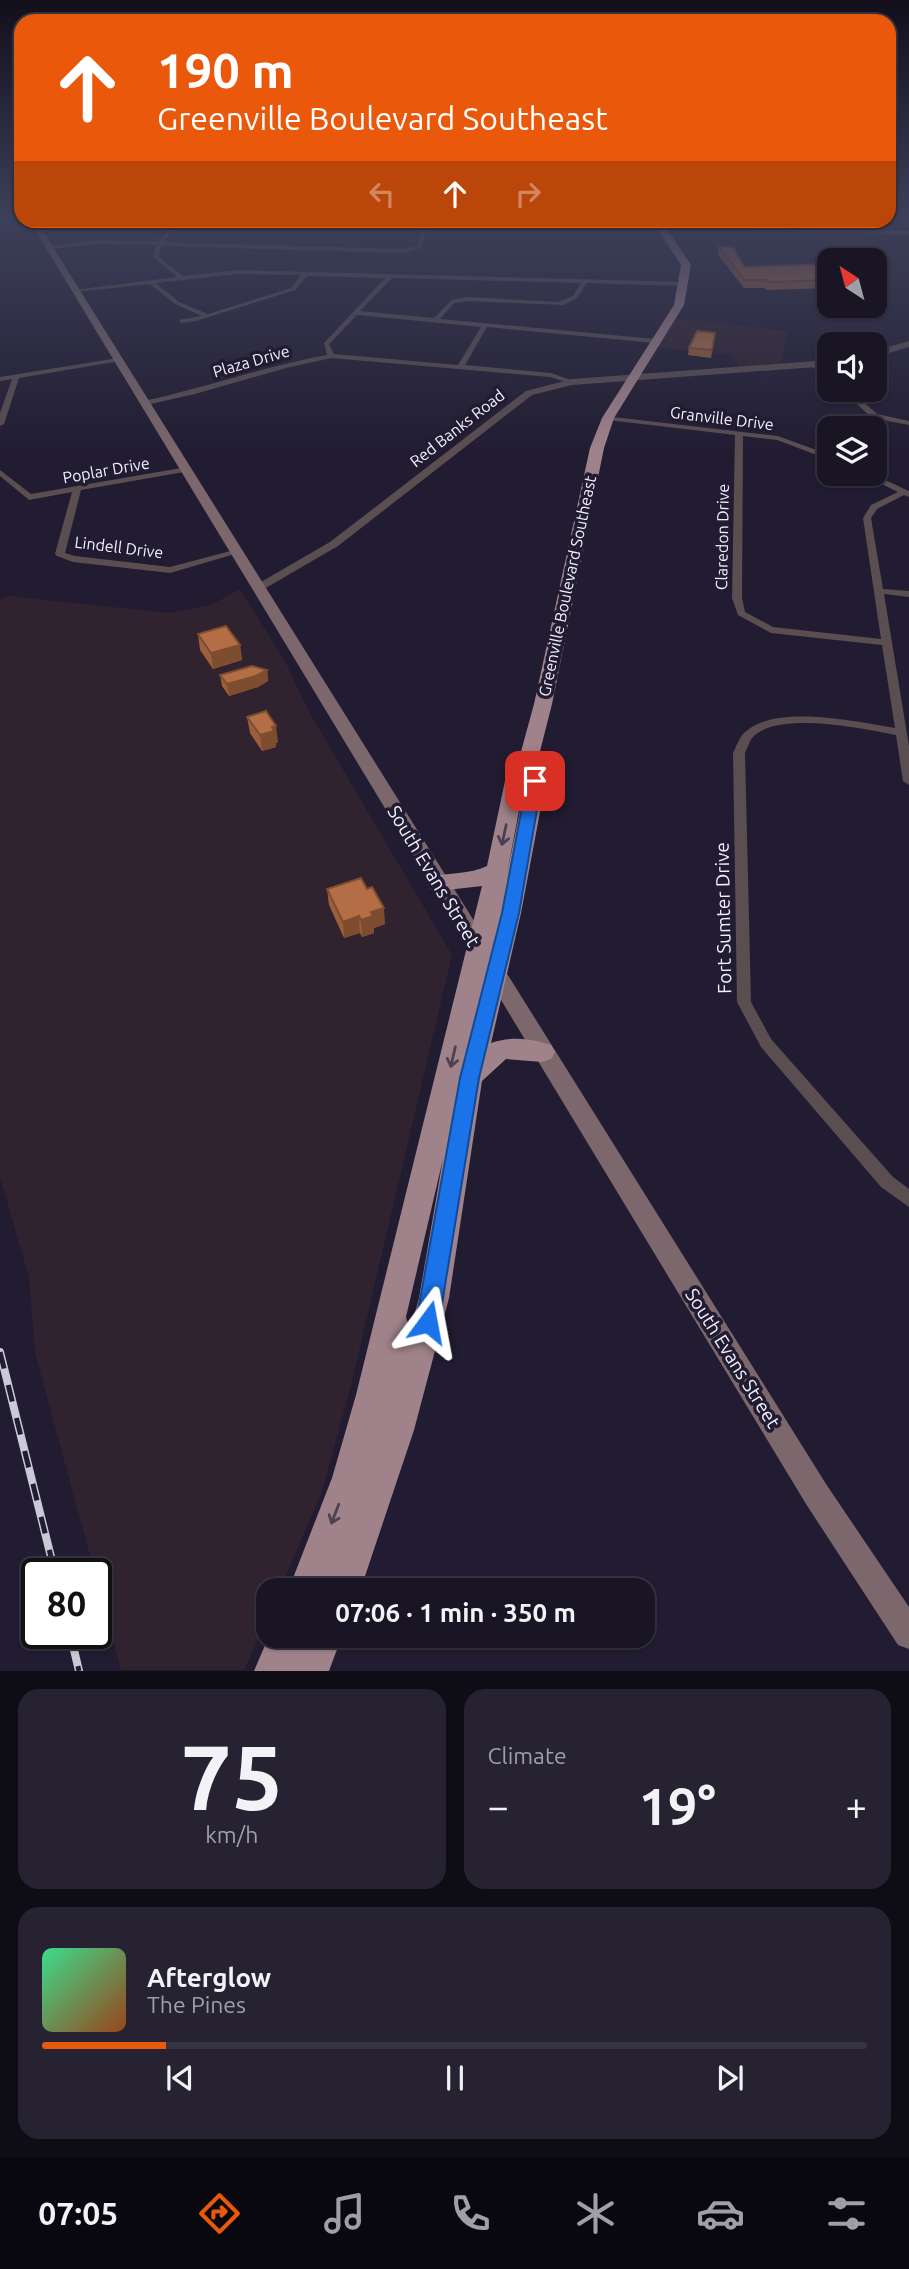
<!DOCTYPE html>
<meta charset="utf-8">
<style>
body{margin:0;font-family:Ubuntu,sans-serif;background:#262232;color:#f1f3f6;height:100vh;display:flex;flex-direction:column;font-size:26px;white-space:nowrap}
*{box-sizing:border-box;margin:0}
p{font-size:23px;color:#9f9fa7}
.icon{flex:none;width:38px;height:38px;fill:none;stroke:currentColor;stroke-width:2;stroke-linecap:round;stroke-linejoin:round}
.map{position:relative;height:1671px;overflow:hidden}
.drawer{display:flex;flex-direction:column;gap:18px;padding:18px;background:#0e0c14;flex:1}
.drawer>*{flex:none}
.top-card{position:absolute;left:14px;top:14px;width:882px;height:214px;border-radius:21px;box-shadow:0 2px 5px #0004,0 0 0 2px #373442;background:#ea580c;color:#fff;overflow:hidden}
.needle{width:46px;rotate:324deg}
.controls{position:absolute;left:817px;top:248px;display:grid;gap:14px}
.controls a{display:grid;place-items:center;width:70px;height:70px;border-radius:14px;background:#191525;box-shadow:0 2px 5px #0004,0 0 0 2px #373442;font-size:35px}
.speed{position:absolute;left:21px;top:1558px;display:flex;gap:14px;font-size:35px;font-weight:700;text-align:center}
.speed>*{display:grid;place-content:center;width:91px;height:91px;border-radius:50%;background:#191525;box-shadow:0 2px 5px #0004,0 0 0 2px #373442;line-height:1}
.speed .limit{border:4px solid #111;border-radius:10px;background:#fff;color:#111}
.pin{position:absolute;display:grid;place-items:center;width:60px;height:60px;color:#fff;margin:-30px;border-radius:14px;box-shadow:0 4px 10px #0006}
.me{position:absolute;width:77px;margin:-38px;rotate:13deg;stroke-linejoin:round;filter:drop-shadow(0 0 5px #0008)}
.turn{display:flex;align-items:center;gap:24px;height:147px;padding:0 28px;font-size:32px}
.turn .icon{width:91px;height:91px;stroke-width:2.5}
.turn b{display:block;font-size:49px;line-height:60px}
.lanes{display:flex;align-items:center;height:66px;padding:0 28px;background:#0003;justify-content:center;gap:35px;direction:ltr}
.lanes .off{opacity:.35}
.big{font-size:52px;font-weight:600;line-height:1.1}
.drawer .card{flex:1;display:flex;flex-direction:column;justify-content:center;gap:10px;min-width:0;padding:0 24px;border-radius:21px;background:#262232}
.drawer .dial{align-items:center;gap:0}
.dial b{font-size:91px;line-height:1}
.song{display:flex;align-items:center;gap:21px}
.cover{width:84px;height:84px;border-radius:10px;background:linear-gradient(135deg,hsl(150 70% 55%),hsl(20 70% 35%))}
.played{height:7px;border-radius:4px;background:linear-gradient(90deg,#ea580c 15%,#373442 15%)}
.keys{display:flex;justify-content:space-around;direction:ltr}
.heat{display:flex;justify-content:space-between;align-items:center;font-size:38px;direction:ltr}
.drawer .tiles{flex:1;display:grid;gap:18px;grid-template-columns:1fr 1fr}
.card:last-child{grid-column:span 2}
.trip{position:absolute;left:256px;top:1578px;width:399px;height:70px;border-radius:21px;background:#191525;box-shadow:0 2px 5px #0004,0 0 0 2px #373442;font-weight:600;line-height:70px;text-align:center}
.tabs{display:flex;height:112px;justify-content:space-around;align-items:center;background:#0a080f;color:#9f9fa7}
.tabs .icon{width:49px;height:49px}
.tabs .current{color:#ea580c}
.tabs b{font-size:32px;color:#f1f3f6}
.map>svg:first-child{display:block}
.commercial{fill:#30222e}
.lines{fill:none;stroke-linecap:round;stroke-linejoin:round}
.minor{fill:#5a4e51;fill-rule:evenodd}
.tertiary{fill:#5a4e51;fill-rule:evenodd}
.secondary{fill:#7b676c;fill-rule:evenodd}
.trunk{fill:#a0838a;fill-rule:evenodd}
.rail-casing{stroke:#cbc9d8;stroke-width:8}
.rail{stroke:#211c31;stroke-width:5;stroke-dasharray:17;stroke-linecap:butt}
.wall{fill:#9b5f3b}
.shaded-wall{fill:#7e4d30}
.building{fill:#b46e45;stroke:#7e4d30;stroke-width:2}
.oneway{stroke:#4d4050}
.route{fill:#1a73e8;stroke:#114b97;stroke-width:2}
.labels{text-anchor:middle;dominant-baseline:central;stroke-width:7;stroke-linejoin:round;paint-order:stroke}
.far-street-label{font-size:16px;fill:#f2f0fe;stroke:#211c31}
.street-label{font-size:19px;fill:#f2f0fe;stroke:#211c31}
</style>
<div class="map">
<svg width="909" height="1671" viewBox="0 0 909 1671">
<rect width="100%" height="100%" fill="#211c31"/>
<!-- commercial -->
<g class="commercial">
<path d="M670,318L788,331L780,365L740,368L732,355L651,347Z"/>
<path d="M240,589L286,663L308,710L452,955L351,1386L321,1495L279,1591H268V1617L244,1670H121L35,1353L29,1278L0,1177V599L9,596L169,613L211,605Z"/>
</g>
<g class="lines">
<!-- minor -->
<g class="minor">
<path d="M178,220H183L163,242L404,249L417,246L425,220H430L421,248L404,253L161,246L159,257L183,276L238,270L684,282L687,284L684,286L587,283L577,298L564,305L467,301L454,303L440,319L655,339L658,341L655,343L487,327L465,365L551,373L574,381L576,382L572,384L550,377L331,358L286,368L195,394L146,405L142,403L143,401C205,388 265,366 327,355L324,343L385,278L307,276L295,290L196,321L181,323L179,320L202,316L175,304L150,284L76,292L73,290L177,277L153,257L156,245L96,244L49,249L46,247L96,240L157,242ZM238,274L301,275L291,288L208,314L179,302L156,283ZM392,278L581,283L573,296L558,302L467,297L452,300L434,318L360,311ZM357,315H358L481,327L458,365L334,354L329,344Z"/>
<path d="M118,358L121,360L120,361L19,378L4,424L0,426V413L12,379L0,381V377Z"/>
<path d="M811,364H815L830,374V380L811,366Z"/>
<path d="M842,390H850L877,414L909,421V425L872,418Z"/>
<path d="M605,416L778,436L830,455V460L777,440L743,436L742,598L745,612L773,627L881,639L863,518L871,505L898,492L861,474H872L909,491V497L904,495L877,509L871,518L883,589L909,591V597L884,594L909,746V785L903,781L896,735C863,729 776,710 752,738C749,742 747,749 745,753L751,1002L771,1039L893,1177L909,1189V1207L881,1187L761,1047L737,1002L733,753C736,747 739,738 744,733C774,703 857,722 895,728L882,645L771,633L738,615L732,598L735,435L608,420L604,418Z"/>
<path d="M187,467L191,469L190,471L81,490L65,553L75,556L170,567L238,549L242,552L170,573L73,562L57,556L55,554L72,492L29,500L0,476V470L31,494Z"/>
</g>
<!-- tertiary -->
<g class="tertiary">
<path d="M909,341V347L875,357V351Z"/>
<path d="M830,360V366L572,385L532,395L338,546L264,589H256L254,586L330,542L526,391L572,379Z"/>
</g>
<!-- secondary -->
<g class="secondary">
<path d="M29,220H36L826,1484L909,1607V1649L898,1645L806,1504Z"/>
<path d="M462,220H558L909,231V235Z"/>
</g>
<!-- trunk -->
<g class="trunk">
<path d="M652,220H661L691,265L684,305L614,418L604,448L552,704L535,771L545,781L543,796L521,913L491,1043C511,1036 531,1038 551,1045L555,1052L551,1059L542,1062L506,1059L482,1081L449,1298L414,1430L360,1591H324L328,1581L324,1591H288L332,1478L356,1395L482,886L438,891L430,889L427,883L430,877C449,872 469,875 487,866L505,781L516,770L534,704L590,448L602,418L674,305L681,265ZM525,783L523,796L506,879L524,784ZM443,1159L419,1298L410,1330L406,1317Z"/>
<path d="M269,1636H342L329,1671H254Z"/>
</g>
<defs>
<g id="rail">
<path d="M0,1352L55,1573"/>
<path d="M70,1633L79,1671"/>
</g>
</defs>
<!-- rail casing -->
<use href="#rail" class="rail-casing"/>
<!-- rail -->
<use href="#rail" class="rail"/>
</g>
<!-- wall -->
<g class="wall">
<path d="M719,247L744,267L830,264V288L767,290L764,288H744L718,255Z"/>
<path d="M875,267L888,277L886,286H875Z"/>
<path d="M715,333L711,358L688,355L689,348Z"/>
<path d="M198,634L240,645L242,660L213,669L200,650Z"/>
<path d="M267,670L268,681L258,687L229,696L222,686L220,675Z"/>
<path d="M247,717L278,742L276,743V747L262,751L250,733Z"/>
<path d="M327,889L385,924L374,928V933L362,937L360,933L344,938L329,905Z"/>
</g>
<!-- shaded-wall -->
<g class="shaded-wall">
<path d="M240,645L242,660L213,669L211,653Z"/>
<path d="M267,670L268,681L258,687L229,696L227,684Z"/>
<path d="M276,726L278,742L276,743V747L262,751L260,735L272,727Z"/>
<path d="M384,908L385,924L374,928V933L362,937L361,920L371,912Z"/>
<path d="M359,916L360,933L344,938L343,922Z"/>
</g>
<!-- building -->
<g class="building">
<path d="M719,247H733L744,267L830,264V280L768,282L766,280H745Z"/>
<path d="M875,267L888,277L875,278Z"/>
<path d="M697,331L715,333L712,350L689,348Z"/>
<path d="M226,626L240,645L211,653L198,634Z"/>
<path d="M252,666L267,670L256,676L227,684L220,675Z"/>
<path d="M266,711L276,726L272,727L274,731L260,735L247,717Z"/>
<path d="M361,878L367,889L372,887L384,908L371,912L373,916L361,920L359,916L343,922L327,889Z"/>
</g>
<!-- one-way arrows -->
<defs><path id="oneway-shaft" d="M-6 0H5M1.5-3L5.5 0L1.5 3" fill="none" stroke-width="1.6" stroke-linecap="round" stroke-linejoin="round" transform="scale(1.75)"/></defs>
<g class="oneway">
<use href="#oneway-shaft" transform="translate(504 835) rotate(102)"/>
<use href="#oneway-shaft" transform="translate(453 1057) rotate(103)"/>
<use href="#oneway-shaft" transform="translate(335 1514) rotate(111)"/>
</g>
<!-- sky -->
<linearGradient id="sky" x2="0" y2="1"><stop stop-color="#120f1b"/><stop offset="0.48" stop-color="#3d405a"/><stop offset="1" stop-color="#3d405a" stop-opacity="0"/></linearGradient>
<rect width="909" height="453" fill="url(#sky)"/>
<!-- route -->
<path class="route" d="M535,776L542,781L519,913L479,1078L439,1322L436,1330L428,1333L420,1330L416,1322L460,1078L502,913L527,781Z"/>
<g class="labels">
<!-- far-street labels -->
<g class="far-street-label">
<text transform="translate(251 361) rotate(-16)">Plaza Drive</text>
<text transform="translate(722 418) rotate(7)">Granville Drive</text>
<text transform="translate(457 428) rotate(-38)">Red Banks Road</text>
<text transform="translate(106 470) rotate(-10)">Poplar Drive</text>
<text transform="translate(722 537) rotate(-89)">Claredon Drive</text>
<text transform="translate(119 547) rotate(7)">Lindell Drive</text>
<text transform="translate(567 586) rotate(-78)">Greenville Boulevard Southeast</text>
</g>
<!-- street labels -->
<g class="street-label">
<text transform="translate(434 876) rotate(59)">South Evans Street</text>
<text transform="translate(723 918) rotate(-91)">Fort Sumter Drive</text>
<text transform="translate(733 1358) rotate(58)">South Evans Street</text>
</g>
</g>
</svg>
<div class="controls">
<a><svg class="needle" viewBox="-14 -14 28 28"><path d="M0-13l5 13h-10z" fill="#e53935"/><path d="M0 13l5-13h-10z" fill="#9f9fa7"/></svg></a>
<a><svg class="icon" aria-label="sound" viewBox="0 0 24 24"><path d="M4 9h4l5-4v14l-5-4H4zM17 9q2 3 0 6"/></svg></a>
<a><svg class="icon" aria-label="layers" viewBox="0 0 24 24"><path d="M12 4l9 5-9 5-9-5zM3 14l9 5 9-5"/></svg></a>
</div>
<div class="speed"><div class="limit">80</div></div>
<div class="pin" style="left:535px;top:781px;background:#d93025"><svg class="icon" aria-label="arrive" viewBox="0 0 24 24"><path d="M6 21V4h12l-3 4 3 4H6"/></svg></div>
<svg class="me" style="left:428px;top:1322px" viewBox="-20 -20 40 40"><path d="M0-17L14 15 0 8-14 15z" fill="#1a73e8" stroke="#fff" stroke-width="4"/></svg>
<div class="trip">07:06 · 1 min · 350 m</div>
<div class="top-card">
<div class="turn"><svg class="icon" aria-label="ahead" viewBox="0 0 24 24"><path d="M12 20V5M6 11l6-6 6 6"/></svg><div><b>190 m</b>Greenville Boulevard Southeast</div></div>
<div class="lanes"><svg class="icon off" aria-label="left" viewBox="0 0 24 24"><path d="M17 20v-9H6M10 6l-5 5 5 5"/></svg><svg class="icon" aria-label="ahead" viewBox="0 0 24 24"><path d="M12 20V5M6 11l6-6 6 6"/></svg><svg class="icon off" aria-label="right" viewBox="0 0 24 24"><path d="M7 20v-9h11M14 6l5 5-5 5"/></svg></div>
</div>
</div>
<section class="drawer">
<div class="tiles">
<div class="card dial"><b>75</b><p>km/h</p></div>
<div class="card"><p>Climate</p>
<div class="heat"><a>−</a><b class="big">19°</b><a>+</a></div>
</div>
<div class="card">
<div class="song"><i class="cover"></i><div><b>Afterglow</b><p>The Pines</p></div></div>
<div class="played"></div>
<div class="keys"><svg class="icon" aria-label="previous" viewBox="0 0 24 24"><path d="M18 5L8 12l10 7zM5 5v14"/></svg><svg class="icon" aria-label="pause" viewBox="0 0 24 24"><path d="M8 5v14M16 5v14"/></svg><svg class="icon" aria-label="next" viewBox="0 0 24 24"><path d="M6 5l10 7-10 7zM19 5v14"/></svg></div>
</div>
</div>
</section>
<nav class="tabs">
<b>07:05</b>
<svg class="icon current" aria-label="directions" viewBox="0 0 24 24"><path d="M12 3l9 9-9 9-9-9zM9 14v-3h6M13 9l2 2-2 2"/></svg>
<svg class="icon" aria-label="music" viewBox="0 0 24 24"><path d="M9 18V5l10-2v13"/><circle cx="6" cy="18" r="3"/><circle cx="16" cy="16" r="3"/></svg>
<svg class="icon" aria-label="phone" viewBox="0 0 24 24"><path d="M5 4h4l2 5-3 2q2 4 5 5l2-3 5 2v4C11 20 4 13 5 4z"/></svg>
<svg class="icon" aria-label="climate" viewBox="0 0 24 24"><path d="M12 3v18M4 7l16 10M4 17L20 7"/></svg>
<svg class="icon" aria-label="car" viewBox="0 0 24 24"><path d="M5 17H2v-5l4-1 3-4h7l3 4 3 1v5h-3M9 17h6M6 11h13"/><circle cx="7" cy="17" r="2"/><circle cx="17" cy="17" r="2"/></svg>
<svg class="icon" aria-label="filters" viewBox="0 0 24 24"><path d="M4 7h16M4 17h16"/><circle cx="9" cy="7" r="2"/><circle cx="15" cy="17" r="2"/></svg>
</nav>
